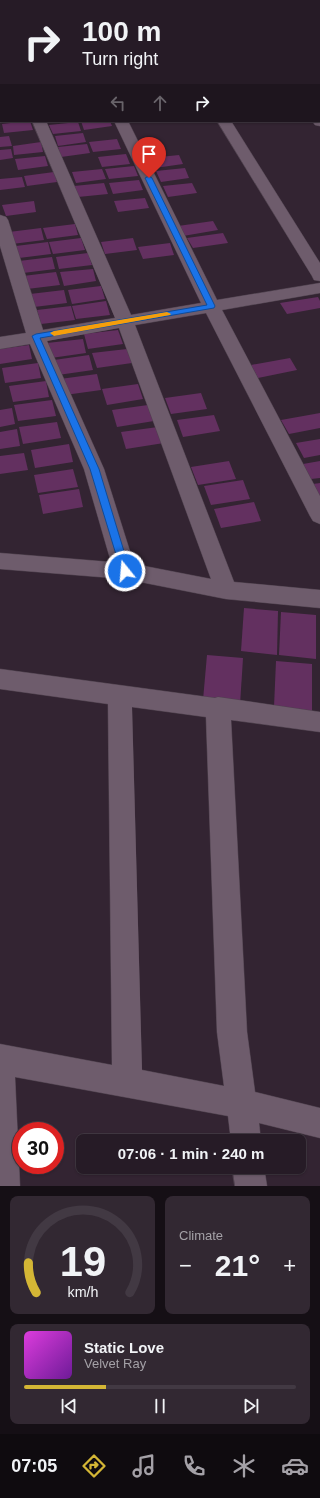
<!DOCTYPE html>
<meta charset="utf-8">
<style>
body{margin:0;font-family:Helvetica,sans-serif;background:#322832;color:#f1f3f6;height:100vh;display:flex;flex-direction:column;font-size:15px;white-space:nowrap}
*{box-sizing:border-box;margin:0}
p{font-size:13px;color:#a4a1a7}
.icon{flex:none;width:22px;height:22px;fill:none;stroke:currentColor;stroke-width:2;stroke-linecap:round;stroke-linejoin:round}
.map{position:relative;height:1186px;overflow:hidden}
.panel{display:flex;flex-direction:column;gap:10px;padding:10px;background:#150f15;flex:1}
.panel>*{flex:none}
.hud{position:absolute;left:0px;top:0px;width:320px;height:122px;box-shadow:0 1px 3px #0004,0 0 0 1px #423943;background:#261b26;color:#f1f3f6;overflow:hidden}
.speed{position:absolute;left:12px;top:1122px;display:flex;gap:8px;font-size:20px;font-weight:700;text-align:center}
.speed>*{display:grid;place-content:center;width:52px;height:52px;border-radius:50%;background:#261b26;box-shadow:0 1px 3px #0004,0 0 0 1px #423943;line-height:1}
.speed .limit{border:6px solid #d22;background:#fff;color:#111}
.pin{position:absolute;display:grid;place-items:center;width:34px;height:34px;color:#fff;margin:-41px -17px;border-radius:50% 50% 50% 0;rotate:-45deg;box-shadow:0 0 4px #0007}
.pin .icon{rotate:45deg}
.me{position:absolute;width:44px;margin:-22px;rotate:343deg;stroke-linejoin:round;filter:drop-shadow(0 0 3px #0008)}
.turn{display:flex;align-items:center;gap:14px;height:84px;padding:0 16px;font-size:18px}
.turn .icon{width:52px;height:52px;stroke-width:2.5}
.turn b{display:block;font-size:28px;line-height:34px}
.lanes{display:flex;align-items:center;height:38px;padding:0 16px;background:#0003;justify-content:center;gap:20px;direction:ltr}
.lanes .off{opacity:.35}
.big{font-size:30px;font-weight:800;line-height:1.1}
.panel .tile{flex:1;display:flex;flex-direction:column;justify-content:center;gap:6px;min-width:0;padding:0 14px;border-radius:8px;background:#322832}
.panel .dial{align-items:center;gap:0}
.dial svg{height:104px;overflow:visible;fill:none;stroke:#423943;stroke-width:7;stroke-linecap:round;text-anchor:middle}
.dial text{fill:#f1f3f6;stroke:none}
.song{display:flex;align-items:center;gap:12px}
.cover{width:48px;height:48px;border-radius:6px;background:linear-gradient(135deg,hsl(300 70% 55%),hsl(280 70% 35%))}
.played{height:4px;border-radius:2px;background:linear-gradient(90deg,#d4b635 30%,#423943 30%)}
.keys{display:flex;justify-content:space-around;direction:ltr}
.heat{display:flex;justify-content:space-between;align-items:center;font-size:22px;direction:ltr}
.panel .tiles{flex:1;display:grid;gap:10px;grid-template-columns:1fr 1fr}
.tile:last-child{grid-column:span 2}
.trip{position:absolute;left:76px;top:1134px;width:230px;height:40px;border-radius:8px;background:#261b26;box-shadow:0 1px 3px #0004,0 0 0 1px #423943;font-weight:800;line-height:40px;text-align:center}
.tabs{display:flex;height:64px;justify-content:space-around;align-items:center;background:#0f0b0f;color:#a4a1a7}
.tabs .icon{width:28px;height:28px}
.tabs .active{color:#d4b635}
.tabs b{font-size:18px;color:#f1f3f6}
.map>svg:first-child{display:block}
.building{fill:#633060}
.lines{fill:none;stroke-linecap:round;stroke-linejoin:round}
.minor-casing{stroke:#4f424e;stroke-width:1}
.minor{fill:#6e5c6c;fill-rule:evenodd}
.route{fill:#1a73e8;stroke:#114b97}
.slow{fill:#f59e0b}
</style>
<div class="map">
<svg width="320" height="1186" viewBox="0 0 320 1186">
<rect width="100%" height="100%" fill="#332432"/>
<!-- building -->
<g class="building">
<path d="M27,121H30L33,130L4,133L2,124Z"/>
<path d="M81,121H110L112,126L84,130Z"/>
<path d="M78,122L81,131L53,134L49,125Z"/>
<path d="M83,133L86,142L58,146L55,136Z"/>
<path d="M9,136L12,146L0,147V137Z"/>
<path d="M117,139L121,149L93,152L89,142Z"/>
<path d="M41,142L43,152L14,155L13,146Z"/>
<path d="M87,144L90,153L61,157L58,147Z"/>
<path d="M11,149L13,158L0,160V150Z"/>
<path d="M126,154L130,164L102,167L98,157Z"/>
<path d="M179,155L183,164L155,168L150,158Z"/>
<path d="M45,156L48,166L18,170L15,159Z"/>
<path d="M134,166L138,176L109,179L105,169Z"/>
<path d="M185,168L189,178L161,182L156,171Z"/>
<path d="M102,169L106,179L76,183L72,172Z"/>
<path d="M54,172L57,182L27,186L24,176Z"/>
<path d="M22,177L25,187L0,190V179Z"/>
<path d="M139,180L143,190L113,194L109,183Z"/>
<path d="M104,183L108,194L78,197L74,186Z"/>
<path d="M192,183L197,193L168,197L163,186Z"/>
<path d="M145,198L149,208L118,212L114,201Z"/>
<path d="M34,201L36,212L6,216L2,205Z"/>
<path d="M213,221L218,230L183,236L178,226Z"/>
<path d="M75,224L78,235L47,239L43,228Z"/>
<path d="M41,228L44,240L12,244L9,232Z"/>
<path d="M223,233L228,243L193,248L187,238Z"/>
<path d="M81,238L85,250L53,254L49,242Z"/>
<path d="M133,238L137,250L105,254L101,242Z"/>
<path d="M48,242L51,254L19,258L16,246Z"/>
<path d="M170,243L174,255L143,259L138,247Z"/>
<path d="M88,253L92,265L59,269L56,257Z"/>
<path d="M52,257L55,269L23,273L19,261Z"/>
<path d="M93,269L96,281L64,286L60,272Z"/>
<path d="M56,272L60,285L27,289L23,276Z"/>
<path d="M101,286L105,299L72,304L68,290Z"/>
<path d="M64,290L67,303L34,307L30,294Z"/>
<path d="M318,297L320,301V308L287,314L280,303Z"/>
<path d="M106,301L110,315L76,319L72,306Z"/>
<path d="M71,306L75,320L41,324L37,310Z"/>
<path d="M118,330L123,344L88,349L84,334Z"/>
<path d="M83,339L86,353L51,358L47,343Z"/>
<path d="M29,345L32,359L0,364V349Z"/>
<path d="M127,349L132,363L97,368L92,353Z"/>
<path d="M89,355L93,370L58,375L54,360Z"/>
<path d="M290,358L297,370L258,378L251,365Z"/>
<path d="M38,363L41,378L5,383L2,368Z"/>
<path d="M97,374L101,390L65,395L60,379Z"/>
<path d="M46,381L49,397L13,402L9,386Z"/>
<path d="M138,384L143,399L107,405L102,389Z"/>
<path d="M201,393L207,409L171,414L165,398Z"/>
<path d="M52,400L56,416L18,421L14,405Z"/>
<path d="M148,405L154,421L117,427L112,410Z"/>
<path d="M12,408L15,424L0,427V410Z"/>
<path d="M320,413V428L289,434L281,420Z"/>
<path d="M214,415L220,431L183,437L177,420Z"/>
<path d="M57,422L61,438L23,444L19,427Z"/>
<path d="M158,427L164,443L126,449L121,432Z"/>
<path d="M17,429L20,446L0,449V432Z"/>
<path d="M320,439V455L304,458L296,443Z"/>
<path d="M69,444L73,462L35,468L31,450Z"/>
<path d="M24,453L28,470L0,474V456Z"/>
<path d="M229,461L236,479L198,485L191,467Z"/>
<path d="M320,461V478L311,479L303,464Z"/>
<path d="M73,469L78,487L38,493L34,475Z"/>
<path d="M243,480L250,499L211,505L204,486Z"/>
<path d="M320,483V497L313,484Z"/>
<path d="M79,489L83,507L43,514L39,495Z"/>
<path d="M254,502L261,521L221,528L214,509Z"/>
<path d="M244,608L278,611L277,655L241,651Z"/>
<path d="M281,612L316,615V659L279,655Z"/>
<path d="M207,655L243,658L240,705L203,700Z"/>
<path d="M276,661L312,664V712L274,707Z"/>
</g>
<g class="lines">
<defs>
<g id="minor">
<rect x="64" y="0" width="12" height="1"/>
<path d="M135,0H150L135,1Z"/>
<rect x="206" y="0" width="13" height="1"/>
<path d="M273,0H288L273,1Z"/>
<rect x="319" y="23" width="1" height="8"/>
<rect x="0" y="39" width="1" height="8"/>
<rect x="0" y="77" width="1" height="8"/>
<rect x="319" y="80" width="1" height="8"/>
<path d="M319,117H320V126L315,125L312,121H319Z"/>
<path d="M32,121H46L131,315L201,303L114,121H128L217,300L320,283V293L222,310L320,496V524L313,521L310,516L206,313L135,325L234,582L320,590V608L226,599L125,579L0,569V553L111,562L84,469L30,344L0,349V337L26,333L0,246V215L6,217L8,220L43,330L115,318ZM119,328L211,579L134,564L104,469L47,341Z"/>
<path d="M217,121H231L320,263V281L314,280L312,276Z"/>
<path d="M0,669L215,698L218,697L320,712V732L231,720L247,1032L255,1092L320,1108V1138L259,1123L261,1141H231L228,1116L15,1077L20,1186H0V1044L112,1065L108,704L0,689ZM132,707L206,717L217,1032L224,1086L142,1070Z"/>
<path d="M232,1167H264L267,1186H235Z"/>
</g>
</defs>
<!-- minor casing -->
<use href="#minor" class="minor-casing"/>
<!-- minor -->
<use href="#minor" class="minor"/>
</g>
<!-- route -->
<path class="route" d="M149,176L152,178L215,306L214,308L40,338L99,469L130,571L125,575L121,571L90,469L32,336L36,334L207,305L145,178Z"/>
<!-- slow -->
<path class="slow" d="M167,312L171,314L170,315L54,336L50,333L54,331Z"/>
</svg>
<div class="speed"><div class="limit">30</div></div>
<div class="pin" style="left:149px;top:178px;background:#d93025"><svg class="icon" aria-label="arrive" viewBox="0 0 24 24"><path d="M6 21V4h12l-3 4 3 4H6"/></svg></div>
<svg class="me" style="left:125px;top:571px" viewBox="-20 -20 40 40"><circle r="17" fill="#1a73e8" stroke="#fff" stroke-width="3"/><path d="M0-11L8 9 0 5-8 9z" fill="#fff"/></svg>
<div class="trip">07:06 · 1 min · 240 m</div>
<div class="hud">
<div class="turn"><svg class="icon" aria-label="right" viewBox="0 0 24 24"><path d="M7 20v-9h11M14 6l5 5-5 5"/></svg><div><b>100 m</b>Turn right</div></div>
<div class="lanes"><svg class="icon off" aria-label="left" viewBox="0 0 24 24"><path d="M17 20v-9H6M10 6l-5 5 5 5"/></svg><svg class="icon off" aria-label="ahead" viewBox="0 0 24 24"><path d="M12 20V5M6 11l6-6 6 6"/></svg><svg class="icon" aria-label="right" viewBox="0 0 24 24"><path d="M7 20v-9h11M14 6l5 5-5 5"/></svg></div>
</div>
</div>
<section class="panel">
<div class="tiles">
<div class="tile dial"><svg viewBox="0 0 100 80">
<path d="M14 69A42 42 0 1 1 86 69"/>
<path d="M14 69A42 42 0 0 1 8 46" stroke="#d4b635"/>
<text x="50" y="56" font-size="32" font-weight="700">19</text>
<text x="50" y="72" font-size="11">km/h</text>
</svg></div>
<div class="tile"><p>Climate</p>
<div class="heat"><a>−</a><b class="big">21°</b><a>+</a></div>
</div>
<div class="tile">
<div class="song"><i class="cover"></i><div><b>Static Love</b><p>Velvet Ray</p></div></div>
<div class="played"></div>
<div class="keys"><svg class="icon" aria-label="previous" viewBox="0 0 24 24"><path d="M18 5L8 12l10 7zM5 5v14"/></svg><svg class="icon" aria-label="pause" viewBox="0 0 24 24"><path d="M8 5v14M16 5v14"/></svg><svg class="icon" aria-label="next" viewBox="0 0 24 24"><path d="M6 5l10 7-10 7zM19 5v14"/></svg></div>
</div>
</div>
</section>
<nav class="tabs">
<b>07:05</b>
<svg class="icon active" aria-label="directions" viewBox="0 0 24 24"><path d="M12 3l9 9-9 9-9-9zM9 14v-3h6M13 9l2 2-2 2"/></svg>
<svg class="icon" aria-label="music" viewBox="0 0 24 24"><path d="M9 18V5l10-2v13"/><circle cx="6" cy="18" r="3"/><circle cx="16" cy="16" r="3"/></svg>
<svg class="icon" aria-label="phone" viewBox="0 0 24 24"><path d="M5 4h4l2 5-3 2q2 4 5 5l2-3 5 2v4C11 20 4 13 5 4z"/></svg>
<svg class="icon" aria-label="climate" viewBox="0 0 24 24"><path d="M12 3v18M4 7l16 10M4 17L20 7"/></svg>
<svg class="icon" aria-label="car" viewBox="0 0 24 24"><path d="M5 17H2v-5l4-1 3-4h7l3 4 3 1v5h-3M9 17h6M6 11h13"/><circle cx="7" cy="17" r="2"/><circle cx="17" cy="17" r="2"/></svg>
</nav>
